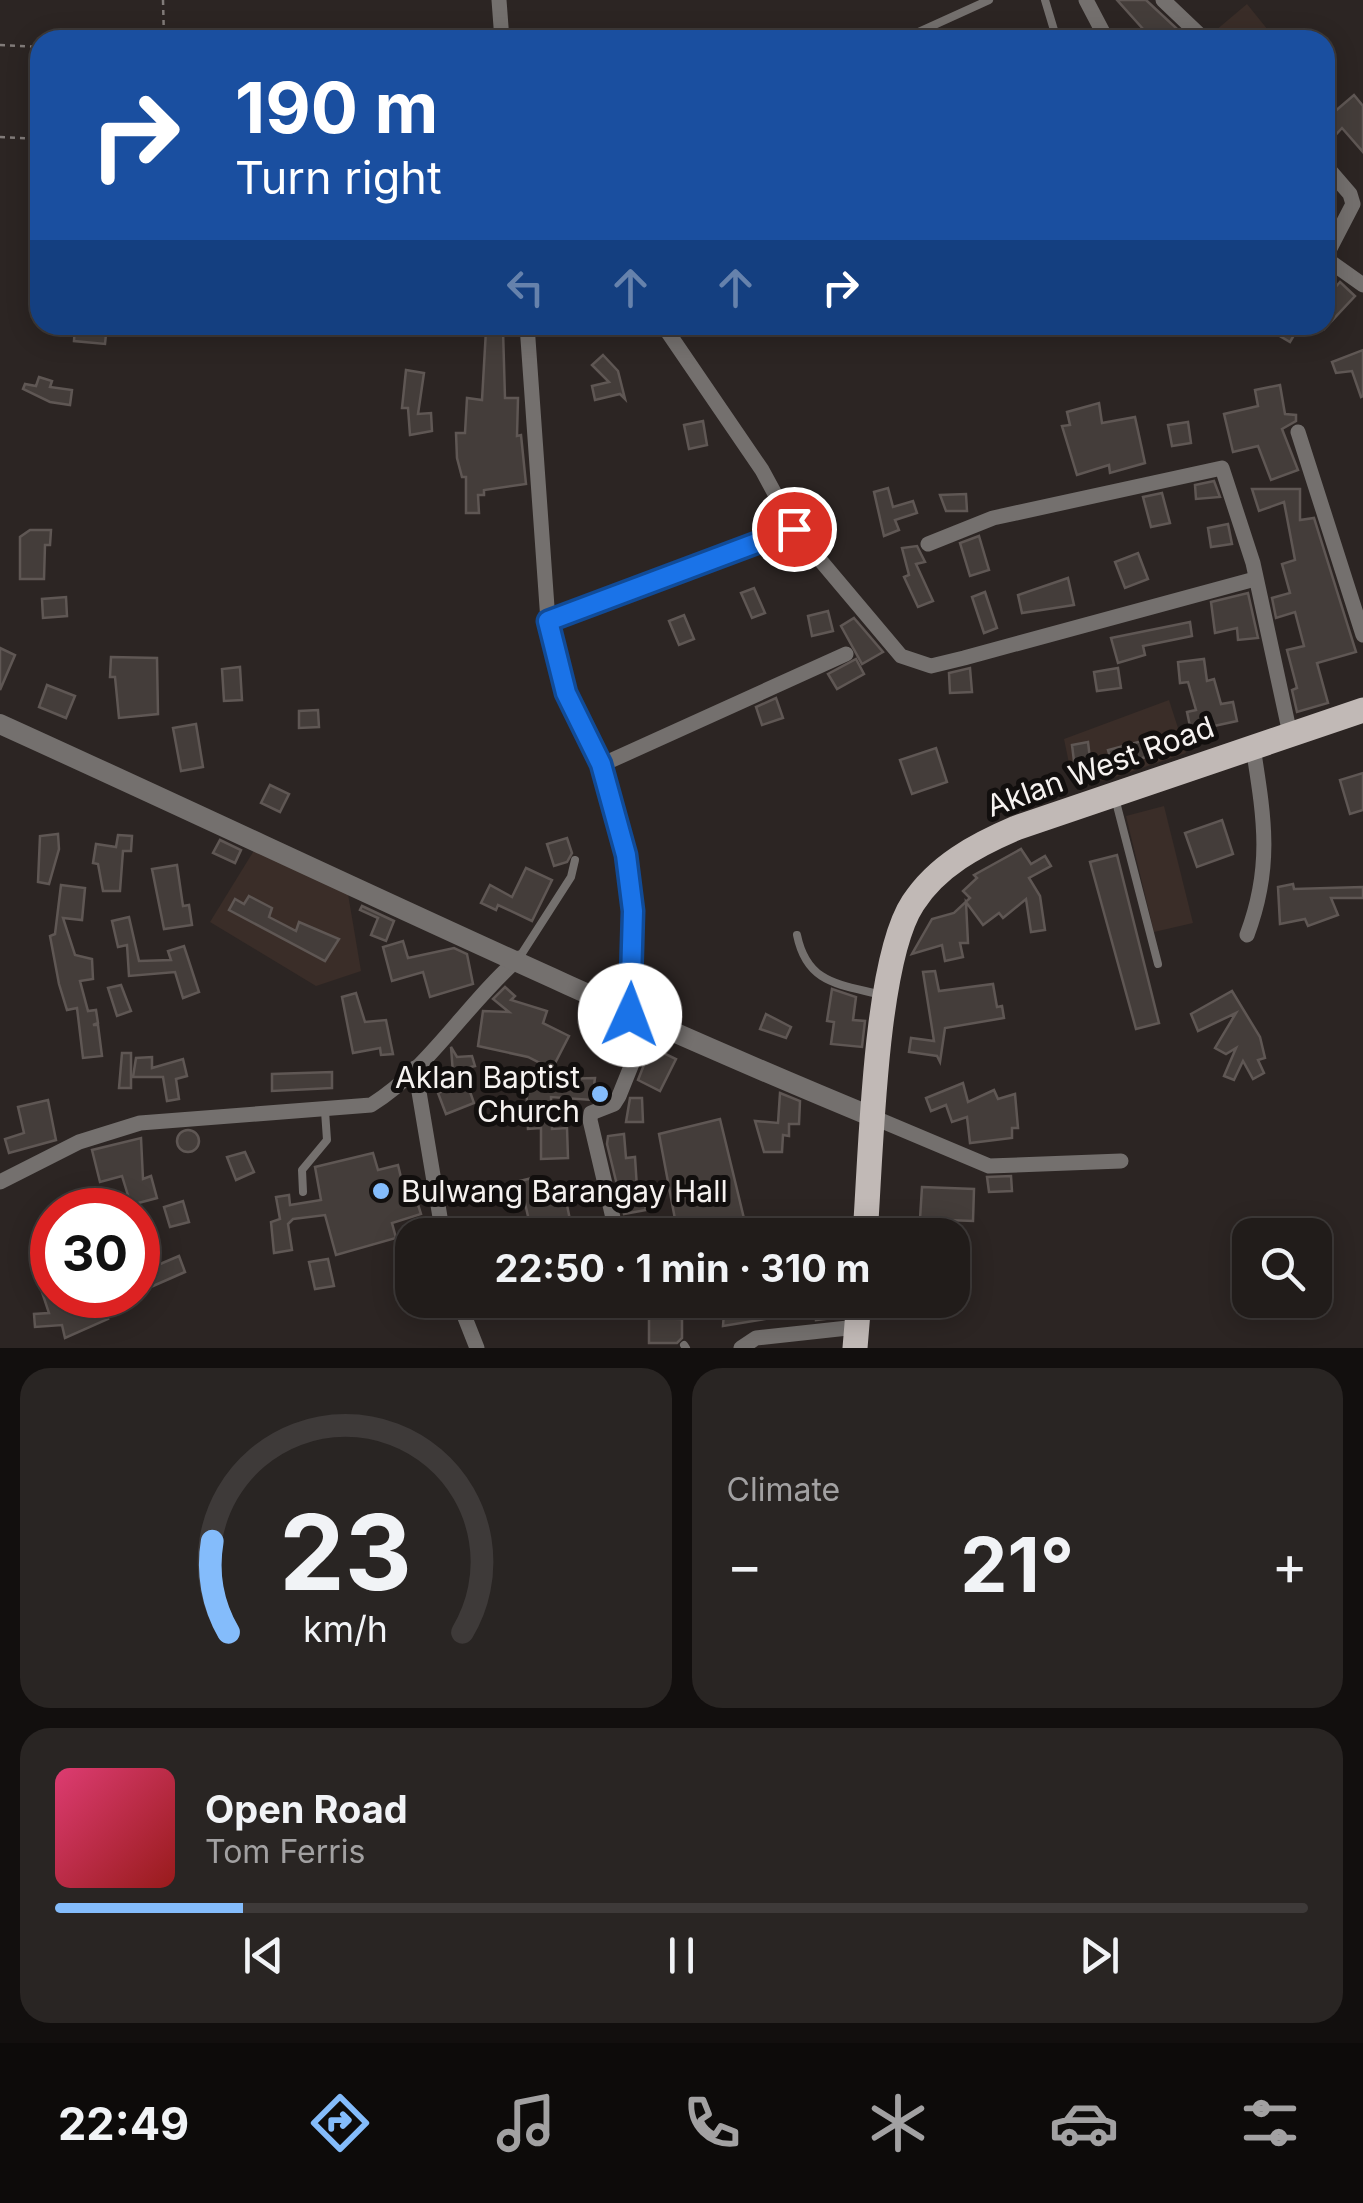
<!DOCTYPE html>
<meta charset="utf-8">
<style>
body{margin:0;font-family:Inter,sans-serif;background:#292523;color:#f1f3f6;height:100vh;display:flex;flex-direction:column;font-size:38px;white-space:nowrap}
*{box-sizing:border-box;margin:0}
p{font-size:32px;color:#a2a1a2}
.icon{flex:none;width:55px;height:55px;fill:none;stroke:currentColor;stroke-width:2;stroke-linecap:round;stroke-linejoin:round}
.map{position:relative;height:1348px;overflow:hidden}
.details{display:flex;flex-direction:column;gap:20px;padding:20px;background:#120f0e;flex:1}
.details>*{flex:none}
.guide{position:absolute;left:30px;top:30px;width:1305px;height:305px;border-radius:30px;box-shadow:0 5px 25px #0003,0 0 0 2px #3e3a39;background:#1a4fa0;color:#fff;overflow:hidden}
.fabs{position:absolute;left:1232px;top:1218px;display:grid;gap:20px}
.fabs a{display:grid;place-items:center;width:100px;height:100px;border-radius:20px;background:#211c1a;box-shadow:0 5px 25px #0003,0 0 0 2px #3e3a39;font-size:50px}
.speed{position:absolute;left:30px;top:1188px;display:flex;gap:20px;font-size:50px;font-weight:700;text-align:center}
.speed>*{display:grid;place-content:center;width:130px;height:130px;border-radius:50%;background:#211c1a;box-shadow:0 5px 25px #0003,0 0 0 2px #3e3a39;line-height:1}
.speed .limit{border:15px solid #d22;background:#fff;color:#111}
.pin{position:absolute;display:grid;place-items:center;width:85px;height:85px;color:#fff;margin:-42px;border:5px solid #fff;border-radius:50%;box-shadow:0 2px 10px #0007}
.me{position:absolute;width:110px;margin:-55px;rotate:2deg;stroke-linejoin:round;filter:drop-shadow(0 0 8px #0008)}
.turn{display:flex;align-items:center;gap:35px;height:210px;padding:0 40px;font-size:45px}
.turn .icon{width:130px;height:130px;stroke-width:2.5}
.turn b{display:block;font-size:70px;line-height:85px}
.lanes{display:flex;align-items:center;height:95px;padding:0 40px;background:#0003;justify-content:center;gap:50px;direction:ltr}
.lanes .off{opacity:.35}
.big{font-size:75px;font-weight:700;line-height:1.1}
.details .widget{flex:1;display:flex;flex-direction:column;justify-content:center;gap:15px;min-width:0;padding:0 35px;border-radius:30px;background:#292523}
.details .dial{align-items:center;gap:0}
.dial svg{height:260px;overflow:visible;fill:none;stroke:#3e3a39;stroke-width:7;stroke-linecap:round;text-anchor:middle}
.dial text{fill:#f1f3f6;stroke:none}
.song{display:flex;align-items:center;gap:30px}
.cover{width:120px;height:120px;border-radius:15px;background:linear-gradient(135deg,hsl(340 70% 55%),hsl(0 70% 35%))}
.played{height:10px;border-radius:5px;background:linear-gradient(90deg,#84bcfb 15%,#3e3a39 15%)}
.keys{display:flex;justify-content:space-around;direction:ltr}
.heat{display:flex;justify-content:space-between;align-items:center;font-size:55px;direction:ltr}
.details .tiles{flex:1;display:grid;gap:20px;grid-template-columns:1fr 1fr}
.widget:last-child{grid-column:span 2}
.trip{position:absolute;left:395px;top:1218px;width:575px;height:100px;border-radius:30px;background:#211c1a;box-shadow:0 5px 25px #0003,0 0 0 2px #3e3a39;font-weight:700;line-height:100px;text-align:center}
.tab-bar{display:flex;height:160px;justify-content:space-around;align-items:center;background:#0d0b0a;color:#a2a1a2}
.tab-bar .icon{width:70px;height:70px}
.tab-bar .on{color:#84bcfb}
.tab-bar b{font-size:45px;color:#f1f3f6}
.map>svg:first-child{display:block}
.built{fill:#3a2d28}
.building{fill:#443d3a;stroke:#5f5754;stroke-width:2.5}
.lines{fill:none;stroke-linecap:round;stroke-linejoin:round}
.path{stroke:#817b79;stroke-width:2.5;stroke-dasharray:5 5;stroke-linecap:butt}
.service{stroke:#74706e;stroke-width:8}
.minor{stroke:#74706e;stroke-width:15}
.tertiary{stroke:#74706e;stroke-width:20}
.primary{stroke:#c1b9b6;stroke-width:25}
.route-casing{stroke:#114b97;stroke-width:25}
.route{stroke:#1a73e8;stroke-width:18}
.poi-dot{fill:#84bcfb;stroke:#120f0e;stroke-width:4}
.labels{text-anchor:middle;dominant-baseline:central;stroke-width:10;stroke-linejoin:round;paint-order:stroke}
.street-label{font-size:30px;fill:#f6f2f0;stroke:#120f0e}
.poi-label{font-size:30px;fill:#f6f2f0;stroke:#120f0e;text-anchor:end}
</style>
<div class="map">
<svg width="1363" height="1348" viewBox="0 0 1363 1348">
<rect width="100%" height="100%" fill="#2c2523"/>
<!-- built -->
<g class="built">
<path d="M1247,4L1276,40H1222L1215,31Z"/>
<path d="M1169,700L1186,753L1104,781L1071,773L1064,739Z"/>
<path d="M1164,806L1193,923L1154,932L1126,816Z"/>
<path d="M258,844L347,888L361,971L316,986L210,922Z"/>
</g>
<!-- building -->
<g class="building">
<path d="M1117,0H1146L1189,40H1153Z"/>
<path d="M1354,95L1363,106V152L1342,128L1331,140L1325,134V106L1333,113Z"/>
<path d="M1340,282L1355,296L1325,328V299Z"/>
<path d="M75,325H107L105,344L74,341Z"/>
<path d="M1261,325H1300L1290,342Z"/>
<path d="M486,330H503L505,398H518L517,436L521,435L526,484L484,490V495H478L479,513H466V477H462L457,458L456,433H465L467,398L482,400Z"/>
<path d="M1363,350V396L1361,397L1352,371L1336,373L1332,362Z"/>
<path d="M603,355L618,371L625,399L620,394L595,400L592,386L609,382L592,365Z"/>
<path d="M406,370L424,373L418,414L431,413L432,431L410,435L408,408H402Z"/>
<path d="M39,377L52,381L50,387L72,390L70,405L50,402L23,389L25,384L36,386Z"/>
<path d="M1280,385L1285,414L1296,415V421L1282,429L1298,470L1271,480L1258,446L1233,452L1224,414L1258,406L1255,390Z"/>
<path d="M1099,403L1102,423L1135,417L1145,463L1110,473L1109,465L1077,475L1062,426L1070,425L1067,412Z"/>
<path d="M703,421L707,445L689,449L684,425Z"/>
<path d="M1188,422L1191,443L1172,446L1168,425Z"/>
<path d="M1214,481L1220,497L1196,499L1195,485Z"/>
<path d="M888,488L893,507L913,501L917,513L895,520L899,530L884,536L874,492Z"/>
<path d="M1252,489H1300V520L1314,518L1356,652L1317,663L1328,703L1297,712L1292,690L1297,688L1287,650L1304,646L1295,612L1276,618L1272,598L1290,593L1282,564L1295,560L1284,502L1259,511Z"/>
<path d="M1162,493L1170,523L1151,527L1143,497Z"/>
<path d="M966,494L967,511H946L940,495Z"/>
<path d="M1228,524L1232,544L1211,547L1208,528Z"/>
<path d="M30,530H51L50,545H45L44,579H20V537Z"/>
<path d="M979,536L989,570L970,576L960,543Z"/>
<path d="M917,546L925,562L916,564L933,601L918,607L904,577L909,575L902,548Z"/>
<path d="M1138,553L1148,579L1125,588L1115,562Z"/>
<path d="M1068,578L1074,605L1022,613L1018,595Z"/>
<path d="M754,588L765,613L752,618L741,593Z"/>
<path d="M985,592L997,628L984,633L972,597Z"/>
<path d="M1248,593L1258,638L1238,640L1237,628L1215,633L1211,602Z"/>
<path d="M66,597L67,616L43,618L42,599Z"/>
<path d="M828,611L833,631L812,636L808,616Z"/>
<path d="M684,615L694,639L679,645L669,621Z"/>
<path d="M854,618L883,652L862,664L841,626Z"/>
<path d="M1190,622L1192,636L1143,646L1145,655L1118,663L1111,638Z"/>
<path d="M0,648L15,655L0,690Z"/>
<path d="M111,657L157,658L158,714L119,718L115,677H110Z"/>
<path d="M856,659L864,674L837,689L828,674Z"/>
<path d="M1204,659L1207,681L1214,679L1221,704L1233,702L1237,721L1191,731L1187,712L1196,710L1188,682L1180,683L1178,662Z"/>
<path d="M240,667L242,700L224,701L222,669Z"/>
<path d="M970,668L972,692L950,693L949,673Z"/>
<path d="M1118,668L1121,688L1097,691L1094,672Z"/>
<path d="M47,685L75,696L66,718L39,707Z"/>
<path d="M776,698L783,718L762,725L756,707Z"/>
<path d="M318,710L319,727L299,728V711Z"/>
<path d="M196,724L203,767L181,771L173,728Z"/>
<path d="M1142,741L1146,757L1113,766L1108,750Z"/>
<path d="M1088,742L1091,767L1075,769L1072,745Z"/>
<path d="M936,748L947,782L912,794L900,760Z"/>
<path d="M1363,773V810L1350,814L1340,780Z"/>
<path d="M270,785L289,794L280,812L261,803Z"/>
<path d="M1222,820L1233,854L1197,867L1185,833Z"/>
<path d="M58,834L59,849L49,884L38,882L40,836Z"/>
<path d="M118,835L132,836L131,851H123L120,891H103L98,864L93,863L96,844L116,847Z"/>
<path d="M567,838L572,853L567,862L554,866L547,844Z"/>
<path d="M220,840L241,850L235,863L213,853Z"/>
<path d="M1021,849L1031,864L1045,856L1051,866L1029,878L1040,896L1045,930L1031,932L1026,899L1003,918L999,913L983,925L966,902L968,943H960L963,957L945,961L942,945L912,954L932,919L954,913L970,898L963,891L977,878L974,875Z"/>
<path d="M1117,855L1159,1023L1136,1029L1090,862Z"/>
<path d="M177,865L183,906L189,905L192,925L164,929L152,869Z"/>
<path d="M526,868L552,880L532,921L498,905L496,910L481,903L490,885L512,897Z"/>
<path d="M1293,884L1294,889L1363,887V898H1331L1338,915L1308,926L1305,919L1280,924L1278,887Z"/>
<path d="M61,885L85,888L82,920L63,918L75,955L92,959L93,979L80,981L88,1011L96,1010L98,1023L93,1025H98L102,1056L83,1058L77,1008L67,1010L59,984L50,936L55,934Z"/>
<path d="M249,896L272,908L269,917L296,931L299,922L339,939L325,961L229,910L235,899L244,904Z"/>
<path d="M362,906L394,921L386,941L371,935L378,918L360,910Z"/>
<path d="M129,917L139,961L171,960L168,951L184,946L199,992L183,998L175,972L129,976L127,945L118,947L112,921Z"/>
<path d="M403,941L408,958L454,948L467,954L473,984L430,997L423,972L392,981L383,947Z"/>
<path d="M935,971L939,991L993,984L997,1007L1002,1006L1004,1018L945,1028L940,1062L937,1056L909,1052L911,1038L934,1041L923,972Z"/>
<path d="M121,985L131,1011L117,1016L108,988Z"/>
<path d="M505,987L515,996L511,1000L547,1011L543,1023L569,1036L552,1069L528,1057L478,1046L483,1011L509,1012L493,999Z"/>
<path d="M832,989L856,997L853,1020L865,1021L862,1047L831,1044L834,1022L827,1021Z"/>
<path d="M1232,991L1260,1037L1265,1058L1258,1060L1264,1073L1253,1079L1243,1061L1234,1080L1224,1076L1236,1048L1226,1054L1215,1048L1236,1013L1198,1031L1191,1014Z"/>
<path d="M356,993L365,1022L386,1020L393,1054L381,1055L380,1048L353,1053L342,997Z"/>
<path d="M766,1014L791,1027L786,1038L760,1029Z"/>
<path d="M451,1047L457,1057L472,1056L475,1066L462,1069L474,1103L446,1114L438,1093L454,1087Z"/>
<path d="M651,1047L676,1059L660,1091L638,1080Z"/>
<path d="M122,1053H131V1088H119Z"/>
<path d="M152,1057V1068L183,1059L187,1076L176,1079L179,1099L167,1101L163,1077H133L136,1058Z"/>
<path d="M332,1072V1088L272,1091V1074Z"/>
<path d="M595,1078L592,1100L551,1097L552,1129L567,1128L568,1158L541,1159V1128L528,1129L526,1080Z"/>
<path d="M963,1083L968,1102L994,1090L998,1099L1015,1094L1018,1128H1012V1138L970,1143L967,1117L952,1122L946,1105L931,1111L926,1098Z"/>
<path d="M780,1093L800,1101L799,1124H789V1136L783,1135L782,1152H764L755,1121L778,1123Z"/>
<path d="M630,1098H642L643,1122H626Z"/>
<path d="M48,1100L56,1140L9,1153L5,1139L24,1133L18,1107Z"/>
<path d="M720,1119L748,1235H678L659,1134Z"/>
<circle cx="188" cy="1141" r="11"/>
<path d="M624,1134L626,1158L635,1157L637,1188H642L646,1210L624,1214L607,1144L608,1136Z"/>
<path d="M141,1138L143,1179L151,1176L157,1198L131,1205L122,1176L100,1182L92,1150Z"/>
<path d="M245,1152L254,1172L236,1180L227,1157Z"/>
<path d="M373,1153L378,1170L398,1165L405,1194L414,1192L421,1214L392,1223L396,1238L336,1255L325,1215L293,1219L288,1224L292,1250L274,1253L271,1222L280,1219L276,1197L289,1195L290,1205L321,1200L315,1167Z"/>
<path d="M1011,1176L1012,1191L989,1192L987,1177Z"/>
<path d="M536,1177L540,1194L564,1190L570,1220L530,1225L520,1181Z"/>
<path d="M922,1187L974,1189L973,1221L920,1219Z"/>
<path d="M183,1201L189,1222L170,1227L164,1207Z"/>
<path d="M179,1256L185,1272L153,1286L146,1270Z"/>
<path d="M328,1259L334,1286L315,1289L309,1262Z"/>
<path d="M50,1261L52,1295H60L63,1306L98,1295H117L123,1307L106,1315L108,1319L65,1338L62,1325L35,1327L34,1314L49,1313L34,1268Z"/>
<path d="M725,1300H741L742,1308L787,1301L789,1315L723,1326Z"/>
<path d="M815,1300H834V1318L816,1320Z"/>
<path d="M649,1318L682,1319V1338L677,1343H649Z"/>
</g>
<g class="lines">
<!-- path -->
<g class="path">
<path d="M163,0L164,40"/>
<path d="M0,45L40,47"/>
<path d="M0,137L40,139"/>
</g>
<!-- service -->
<g class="service">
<path d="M1045,0L1057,40"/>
<path d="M901,40L989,0"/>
<path d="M548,621L794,529"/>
<path d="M1115,798L1158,964"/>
<path d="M797,935C807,984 839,984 882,995"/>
<path d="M519,958L571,877L575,860"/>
<path d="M303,1192L302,1170L327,1140L325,1111"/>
<path d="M684,1345L686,1348"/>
</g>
<!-- minor -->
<g class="minor">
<path d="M499,0L502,40"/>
<path d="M1086,0L1107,40"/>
<path d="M1163,0L1205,40"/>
<path d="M1325,165L1350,194L1353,204L1325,258"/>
<path d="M1325,258L1363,285"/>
<path d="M527,325L548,621L566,693L601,765"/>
<path d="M663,325L762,470L794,529L901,656L931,666L964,658L1255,579"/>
<path d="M1298,432L1363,635"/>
<path d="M928,544L993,518L1222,468L1253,563L1290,734"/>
<path d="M1247,935C1273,866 1264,817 1253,747"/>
<path d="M630,1015L633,911L625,855L601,765L846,654"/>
<path d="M415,1068L443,1235"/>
<path d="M875,1118L989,1166L1121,1161"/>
<path d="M0,1182L79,1142L140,1123L371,1105C429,1069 467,1003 519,958"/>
<path d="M617,1235L590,1120L591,1113L614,1104L619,1096L648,1024"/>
<path d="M458,1300L477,1348"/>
<path d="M741,1348L756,1338L857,1327"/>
</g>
<!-- tertiary -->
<path class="tertiary" d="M0,724C291,856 579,996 875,1118"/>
<!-- primary -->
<g class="primary">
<path d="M865,1235C871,1158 874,962 913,903C937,866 976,845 1016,828L1363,710"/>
<path d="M855,1348L859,1300"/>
</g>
</g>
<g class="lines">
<defs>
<path id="route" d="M630,1015L633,911L626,855L601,764L566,693L548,621L794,529"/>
</defs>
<!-- route casing -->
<use href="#route" class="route-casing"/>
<!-- route -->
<use href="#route" class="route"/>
</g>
<!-- markers -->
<g class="poi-dot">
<circle cx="600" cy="1094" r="10"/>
<circle cx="381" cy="1191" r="10"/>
</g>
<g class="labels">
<!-- street labels -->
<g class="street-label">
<text transform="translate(1100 766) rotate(-20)">Aklan West Road</text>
</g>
<!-- poi labels -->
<g class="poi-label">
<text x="580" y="1077">Aklan Baptist<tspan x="580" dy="34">Church</tspan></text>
<text x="401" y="1191" text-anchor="start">Bulwang Barangay Hall</text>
</g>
</g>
</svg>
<div class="fabs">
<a><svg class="icon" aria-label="search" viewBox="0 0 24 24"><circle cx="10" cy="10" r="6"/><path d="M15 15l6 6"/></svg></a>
</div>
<div class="speed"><div class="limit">30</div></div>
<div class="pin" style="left:794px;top:529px;background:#d93025"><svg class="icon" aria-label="arrive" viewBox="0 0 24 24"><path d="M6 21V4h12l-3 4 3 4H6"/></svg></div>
<svg class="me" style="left:630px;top:1015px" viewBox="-20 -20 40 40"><circle r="19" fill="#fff"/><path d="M0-13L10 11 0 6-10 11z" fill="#1a73e8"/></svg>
<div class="trip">22:50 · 1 min · 310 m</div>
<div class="guide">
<div class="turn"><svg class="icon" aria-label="right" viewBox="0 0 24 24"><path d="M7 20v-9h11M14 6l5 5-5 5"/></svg><div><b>190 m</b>Turn right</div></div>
<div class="lanes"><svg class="icon off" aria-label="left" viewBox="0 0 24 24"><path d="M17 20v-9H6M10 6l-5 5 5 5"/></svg><svg class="icon off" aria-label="ahead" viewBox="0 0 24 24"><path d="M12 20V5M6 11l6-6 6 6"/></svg><svg class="icon off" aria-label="ahead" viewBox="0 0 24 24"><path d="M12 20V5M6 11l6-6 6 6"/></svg><svg class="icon" aria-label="right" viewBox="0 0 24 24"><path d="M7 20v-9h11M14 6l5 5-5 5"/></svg></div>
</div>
</div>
<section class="details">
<div class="tiles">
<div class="widget dial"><svg viewBox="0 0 100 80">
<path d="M14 69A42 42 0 1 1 86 69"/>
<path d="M14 69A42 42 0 0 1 9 41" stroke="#84bcfb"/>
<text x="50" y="56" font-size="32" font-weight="700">23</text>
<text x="50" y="72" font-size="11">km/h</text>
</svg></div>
<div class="widget"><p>Climate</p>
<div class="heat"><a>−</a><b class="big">21°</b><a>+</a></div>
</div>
<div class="widget">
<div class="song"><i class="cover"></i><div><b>Open Road</b><p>Tom Ferris</p></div></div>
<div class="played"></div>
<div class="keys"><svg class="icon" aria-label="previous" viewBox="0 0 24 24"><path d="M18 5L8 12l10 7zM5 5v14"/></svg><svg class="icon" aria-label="pause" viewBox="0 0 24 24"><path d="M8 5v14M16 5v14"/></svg><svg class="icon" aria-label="next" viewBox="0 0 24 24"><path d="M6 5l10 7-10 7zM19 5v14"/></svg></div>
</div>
</div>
</section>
<nav class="tab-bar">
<b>22:49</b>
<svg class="icon on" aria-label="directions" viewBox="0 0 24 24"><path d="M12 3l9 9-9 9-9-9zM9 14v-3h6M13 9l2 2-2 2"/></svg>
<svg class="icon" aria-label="music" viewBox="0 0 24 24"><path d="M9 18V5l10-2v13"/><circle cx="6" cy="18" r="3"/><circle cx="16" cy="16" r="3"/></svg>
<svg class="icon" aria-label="phone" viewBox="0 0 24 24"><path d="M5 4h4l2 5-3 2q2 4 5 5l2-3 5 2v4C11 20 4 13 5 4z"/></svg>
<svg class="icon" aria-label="climate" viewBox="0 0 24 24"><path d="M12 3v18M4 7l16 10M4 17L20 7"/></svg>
<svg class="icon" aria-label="car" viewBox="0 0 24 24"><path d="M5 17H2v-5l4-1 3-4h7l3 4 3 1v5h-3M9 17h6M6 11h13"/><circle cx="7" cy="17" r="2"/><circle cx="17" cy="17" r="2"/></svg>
<svg class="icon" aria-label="filters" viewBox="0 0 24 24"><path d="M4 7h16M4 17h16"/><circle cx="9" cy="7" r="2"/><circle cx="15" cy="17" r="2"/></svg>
</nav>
